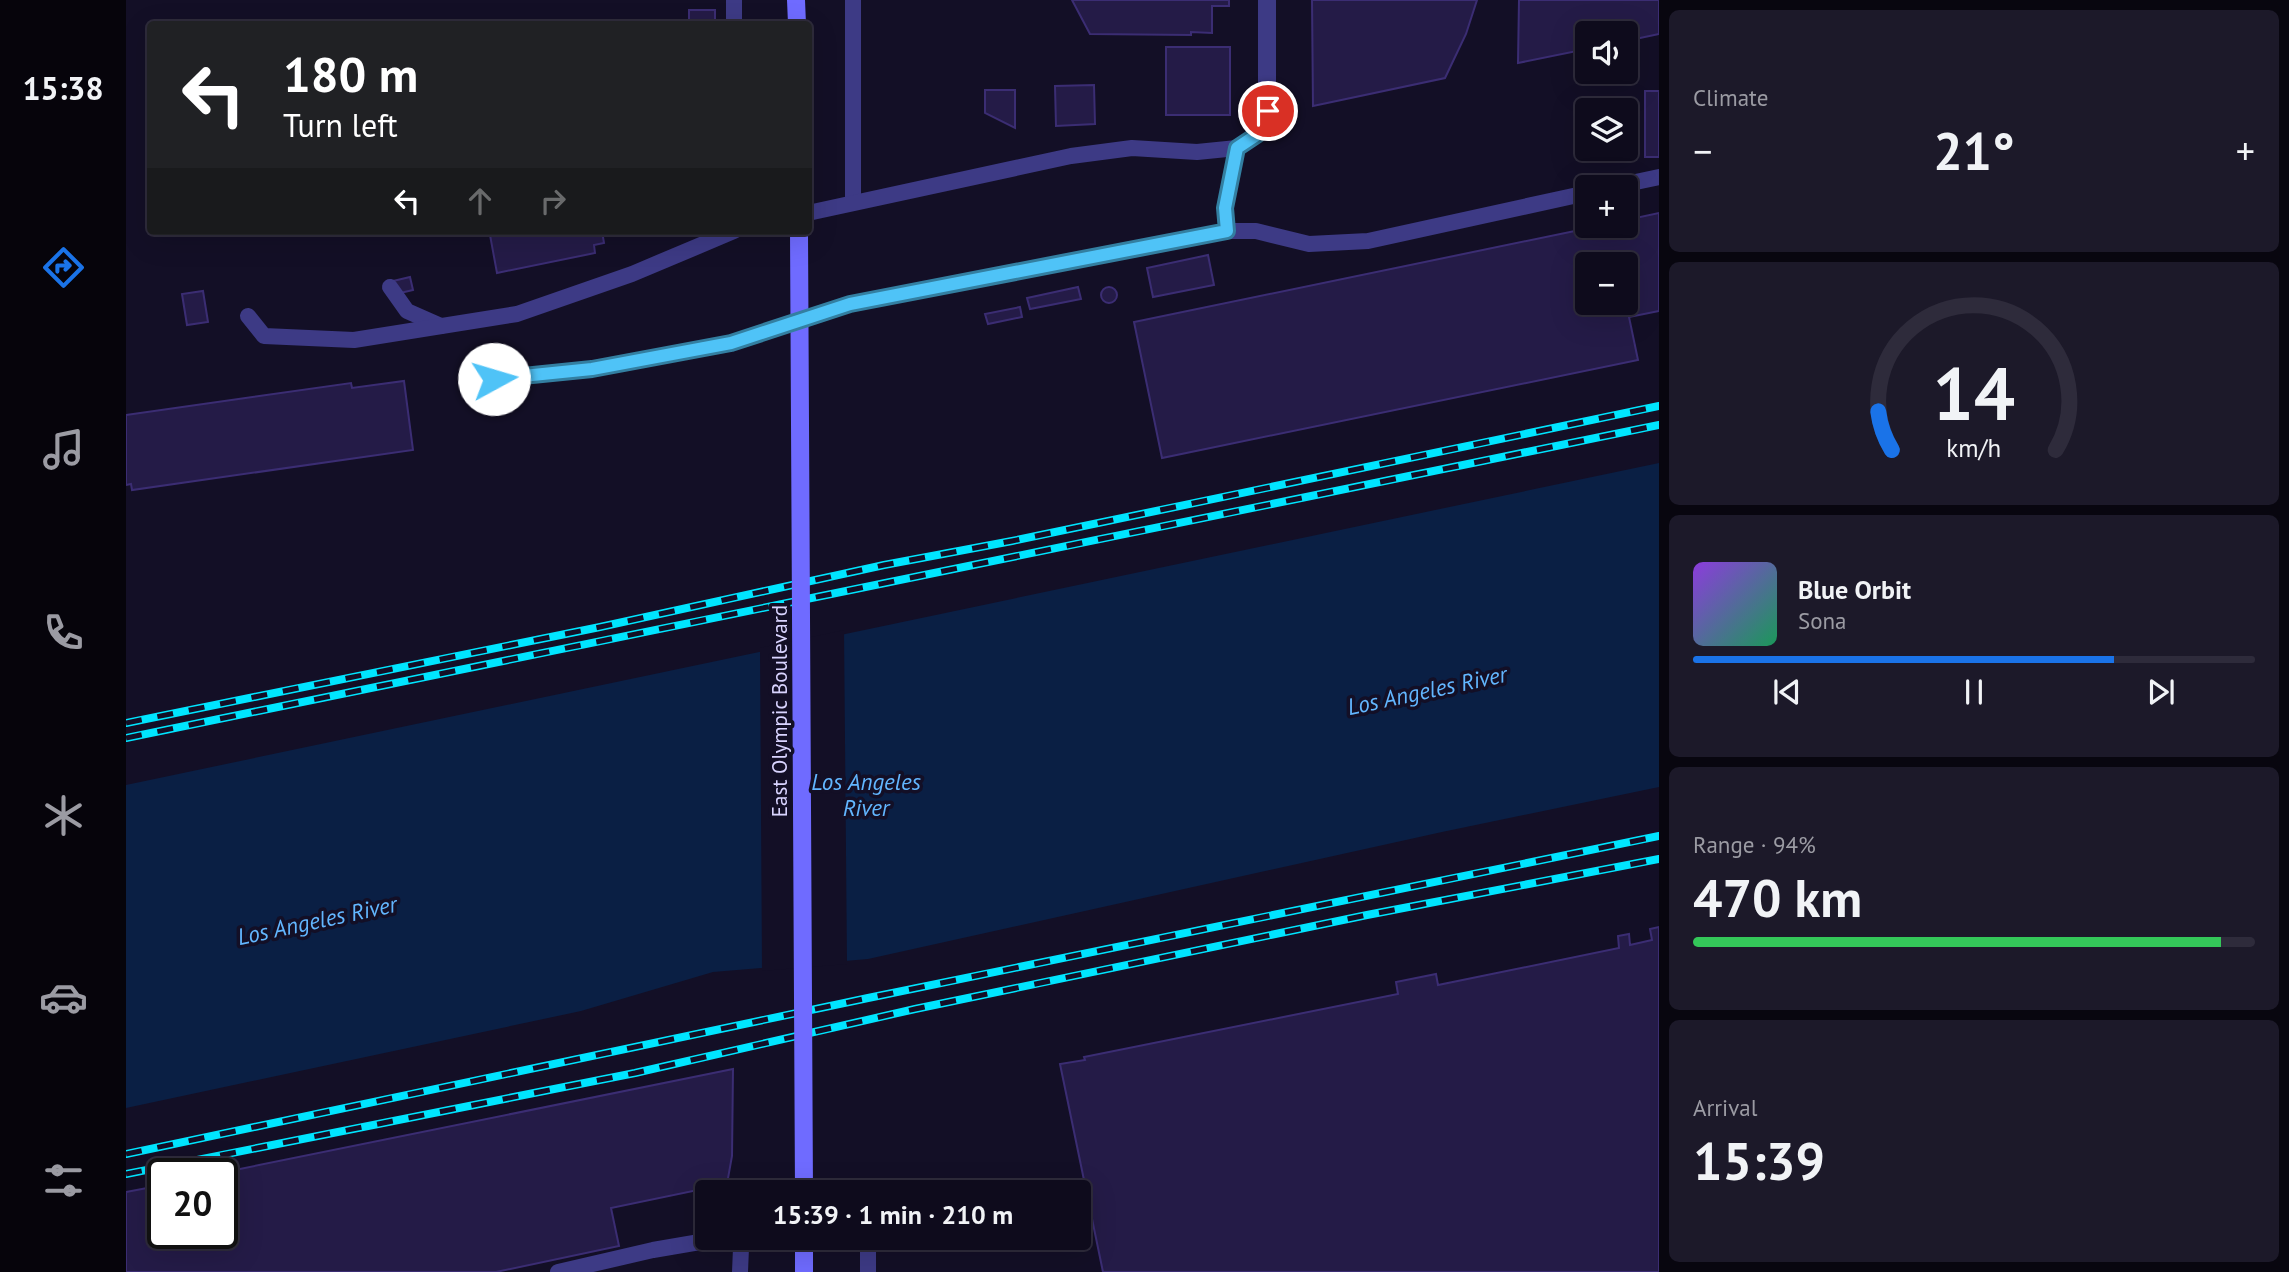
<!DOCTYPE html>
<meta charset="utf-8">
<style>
body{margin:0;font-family:"PT Sans",sans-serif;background:#1c1929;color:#f1f3f6;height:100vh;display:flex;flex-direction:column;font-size:26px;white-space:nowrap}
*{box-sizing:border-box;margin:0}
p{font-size:23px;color:#9b9ba3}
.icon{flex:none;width:38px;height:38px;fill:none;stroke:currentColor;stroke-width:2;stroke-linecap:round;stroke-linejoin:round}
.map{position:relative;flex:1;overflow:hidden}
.panel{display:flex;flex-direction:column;gap:10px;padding:10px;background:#08060f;width:630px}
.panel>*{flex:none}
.top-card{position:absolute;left:21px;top:21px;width:665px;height:214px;border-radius:7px;box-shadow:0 7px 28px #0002,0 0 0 2px #2e2b3b;background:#202124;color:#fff;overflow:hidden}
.buttons{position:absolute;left:1449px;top:21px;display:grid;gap:14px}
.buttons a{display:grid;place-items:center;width:63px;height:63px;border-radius:7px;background:#0e0b1c;box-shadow:0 7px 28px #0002,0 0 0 2px #2e2b3b;font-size:35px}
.speed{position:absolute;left:21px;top:1158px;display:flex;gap:14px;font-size:35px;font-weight:700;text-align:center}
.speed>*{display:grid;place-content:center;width:91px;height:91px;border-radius:50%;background:#0e0b1c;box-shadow:0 7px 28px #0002,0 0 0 2px #2e2b3b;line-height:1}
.speed .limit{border:4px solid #111;border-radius:10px;background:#fff;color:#111}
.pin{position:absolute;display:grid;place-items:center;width:60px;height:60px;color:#fff;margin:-30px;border:4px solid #fff;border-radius:50%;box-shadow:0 2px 7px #0007}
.me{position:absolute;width:77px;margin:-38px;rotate:84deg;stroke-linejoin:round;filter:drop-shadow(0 0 5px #0008)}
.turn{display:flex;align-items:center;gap:24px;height:147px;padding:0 21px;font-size:32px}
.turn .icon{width:91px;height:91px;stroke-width:2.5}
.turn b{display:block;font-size:49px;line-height:60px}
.lanes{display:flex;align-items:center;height:66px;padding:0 21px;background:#0003;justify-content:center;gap:35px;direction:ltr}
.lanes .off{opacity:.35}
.big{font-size:52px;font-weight:700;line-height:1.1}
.panel .card{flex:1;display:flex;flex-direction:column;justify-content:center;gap:10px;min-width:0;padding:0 24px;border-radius:10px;background:#1c1929}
.panel .dial{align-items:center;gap:0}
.dial svg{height:182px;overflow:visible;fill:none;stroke:#2e2b3b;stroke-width:7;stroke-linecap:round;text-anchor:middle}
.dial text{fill:#f1f3f6;stroke:none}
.song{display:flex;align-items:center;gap:21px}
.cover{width:84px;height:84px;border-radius:10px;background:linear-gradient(135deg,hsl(270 70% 55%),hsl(150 70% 35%))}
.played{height:7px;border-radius:4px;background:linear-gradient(90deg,#1a73e8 75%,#2e2b3b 75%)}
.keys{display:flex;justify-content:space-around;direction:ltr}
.heat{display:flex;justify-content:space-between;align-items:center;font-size:38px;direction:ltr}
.charge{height:10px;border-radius:5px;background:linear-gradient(90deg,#34c759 94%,#2e2b3b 0)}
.trip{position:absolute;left:569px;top:1180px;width:396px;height:70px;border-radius:7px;background:#0e0b1c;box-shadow:0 7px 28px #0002,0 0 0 2px #2e2b3b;font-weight:700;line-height:70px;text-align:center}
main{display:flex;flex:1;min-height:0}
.menu{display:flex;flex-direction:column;width:126px;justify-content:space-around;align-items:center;background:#06040b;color:#9b9ba3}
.menu .icon{width:49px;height:49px}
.menu .active{color:#1a73e8}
.menu b{font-size:32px;color:#f1f3f6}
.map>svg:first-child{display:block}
.water{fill:#0a1f44}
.pier{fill:#130f26}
.building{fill:#241b47;stroke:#3b2d73;stroke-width:2;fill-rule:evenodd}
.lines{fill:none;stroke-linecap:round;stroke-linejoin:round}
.lane{stroke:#3d3a85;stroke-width:16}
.street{stroke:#3d3a85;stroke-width:18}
.secondary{stroke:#6f6bff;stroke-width:18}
.rail-casing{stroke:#00e5ff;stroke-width:8}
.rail{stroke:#130f26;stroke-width:5;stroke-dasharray:16;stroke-linecap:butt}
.secondary-bridge{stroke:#6f6bff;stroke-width:18}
.route-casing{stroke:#337fa1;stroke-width:18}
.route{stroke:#4fc3f7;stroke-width:12}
.labels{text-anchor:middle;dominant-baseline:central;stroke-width:7;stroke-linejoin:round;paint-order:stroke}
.street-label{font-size:21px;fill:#d9d4ff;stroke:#130f26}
.water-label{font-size:23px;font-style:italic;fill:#62b6ff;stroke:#130f26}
</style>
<main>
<nav class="menu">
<b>15:38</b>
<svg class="icon active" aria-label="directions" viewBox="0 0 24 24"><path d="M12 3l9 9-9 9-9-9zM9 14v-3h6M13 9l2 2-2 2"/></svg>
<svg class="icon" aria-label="music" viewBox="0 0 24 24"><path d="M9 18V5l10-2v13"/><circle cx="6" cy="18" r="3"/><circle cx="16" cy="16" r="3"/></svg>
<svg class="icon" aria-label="phone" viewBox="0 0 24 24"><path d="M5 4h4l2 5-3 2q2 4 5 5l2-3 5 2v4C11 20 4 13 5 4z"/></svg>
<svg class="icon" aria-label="climate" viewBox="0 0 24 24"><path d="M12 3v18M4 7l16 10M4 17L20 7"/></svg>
<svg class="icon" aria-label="car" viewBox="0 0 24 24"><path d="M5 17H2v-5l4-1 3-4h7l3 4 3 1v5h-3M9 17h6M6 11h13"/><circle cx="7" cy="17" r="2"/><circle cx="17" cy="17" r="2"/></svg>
<svg class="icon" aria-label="filters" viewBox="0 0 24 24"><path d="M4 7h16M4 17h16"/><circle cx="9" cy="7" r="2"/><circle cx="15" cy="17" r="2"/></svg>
</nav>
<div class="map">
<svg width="1533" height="1272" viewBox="0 0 1533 1272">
<rect width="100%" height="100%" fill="#130f26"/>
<!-- water -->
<path class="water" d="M1533,463V787L1316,832L742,959L587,972L455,1011L0,1108V785Z"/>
<!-- pier -->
<path class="pier" d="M718,630L721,964L636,971L634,648Z"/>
<!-- building -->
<g class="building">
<path d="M946,0H1103V6H1086V33L1065,32V35L964,34Z"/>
<path d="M1186,0H1351L1340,34L1319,78L1187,106Z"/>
<path d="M1393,0H1533V34L1500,41V33H1461V49L1392,63Z"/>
<rect x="563" y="10" width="26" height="14"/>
<rect x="1040" y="47" width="64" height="68"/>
<path d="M968,85L969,124L930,126L929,86Z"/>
<path d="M859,90H889V128L859,113Z"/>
<rect x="1519" y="91" width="14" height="66"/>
<path d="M1533,213V311L1503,317L1512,360L1036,458L1008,322L1473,226H1500V220ZM1461,264H1500V303H1461Z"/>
<path d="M384,231H476L478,243L468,245L469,253L371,273L364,235Z"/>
<path d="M1082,255L1088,285L1027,297L1021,268Z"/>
<path d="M284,277L287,290L270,294L267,281Z"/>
<circle cx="983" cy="295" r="8"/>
<path d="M952,287L955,299L904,309L901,298Z"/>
<path d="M77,291L82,322L61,325L56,294Z"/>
<path d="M894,307L896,317L862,324L859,314Z"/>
<path d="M278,381L287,450L6,490L5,484L0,485V415L225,383L226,388Z"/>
<path d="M1533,927V1272H977L934,1064L959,1060L958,1057L1272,994L1270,982L1310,974L1312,985L1493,948L1492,936L1503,934L1504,945L1526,940L1524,929Z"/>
<path d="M607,1069L606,1156L601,1184L485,1208L493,1246L370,1272H0V1192L37,1185V1234H96V1174H89Z"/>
</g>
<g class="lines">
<!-- lane -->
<g class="lane">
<path d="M608,0V24"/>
<path d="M727,0V202"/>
<path d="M1486,187L1533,177"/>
<path d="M682,213L945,156L1006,148L1071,152L1111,148L1132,134L1141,111"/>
<path d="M1101,231L1099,207L1111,148"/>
<path d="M264,287L281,311L315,326"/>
<path d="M122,316L138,336L228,340L391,314L506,274L608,231"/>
<path d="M343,381L465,369L605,343L724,304L1101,231H1130L1183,244L1242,241L1461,193"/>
<path d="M738,1237L742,1242V1272"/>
<path d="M432,1272L527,1250L603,1237"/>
<path d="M614,1272L615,1248L621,1237"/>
</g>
<!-- street -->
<path class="street" d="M1141,0V111"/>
<!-- secondary -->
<g class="secondary">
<path d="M670,0L671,24"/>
<path d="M678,1272V1237"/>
</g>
<defs>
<g id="rail">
<path d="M0,723L474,627L758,565L886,541L1533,406"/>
<path d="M0,738L1533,425"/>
<path d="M0,1154L742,998L1533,836"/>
<path d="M0,1174L509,1073L789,1009L1241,915L1533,859"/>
</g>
</defs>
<!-- rail casing -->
<use href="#rail" class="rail-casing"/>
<!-- rail -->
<use href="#rail" class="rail"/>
<!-- secondary-bridge -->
<path class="secondary-bridge" d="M673,231L678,1192"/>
</g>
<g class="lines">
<defs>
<path id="route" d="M368,379L466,369L605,343L724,304L1101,231L1099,208L1111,148L1132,134L1142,111"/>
</defs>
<!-- route casing -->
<use href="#route" class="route-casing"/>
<!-- route -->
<use href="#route" class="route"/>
</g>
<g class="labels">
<!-- street labels -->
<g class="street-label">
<text transform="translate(653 711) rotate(-90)">East Olympic Boulevard</text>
</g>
<!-- water labels -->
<g class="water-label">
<text transform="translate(1301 690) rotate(-12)">Los Angeles River</text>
<text x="740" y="781">Los Angeles<tspan x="740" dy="26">River</tspan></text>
<text transform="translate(191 920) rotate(-12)">Los Angeles River</text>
</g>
</g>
</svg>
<div class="buttons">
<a><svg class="icon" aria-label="sound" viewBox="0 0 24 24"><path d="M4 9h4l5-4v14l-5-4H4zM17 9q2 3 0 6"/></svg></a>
<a><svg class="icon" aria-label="layers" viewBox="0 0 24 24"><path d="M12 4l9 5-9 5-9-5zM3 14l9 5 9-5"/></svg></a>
<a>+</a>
<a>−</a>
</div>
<div class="speed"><div class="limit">20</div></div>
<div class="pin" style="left:1142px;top:111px;background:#d93025"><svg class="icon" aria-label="arrive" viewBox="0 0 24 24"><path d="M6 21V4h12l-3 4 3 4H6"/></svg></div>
<svg class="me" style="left:368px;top:379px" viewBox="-20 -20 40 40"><circle r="19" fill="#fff"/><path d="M0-13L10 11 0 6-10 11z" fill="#4fc3f7"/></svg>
<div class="trip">15:39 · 1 min · 210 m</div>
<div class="top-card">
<div class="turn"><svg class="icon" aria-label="left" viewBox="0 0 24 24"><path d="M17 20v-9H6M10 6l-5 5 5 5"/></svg><div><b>180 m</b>Turn left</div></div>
<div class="lanes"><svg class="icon" aria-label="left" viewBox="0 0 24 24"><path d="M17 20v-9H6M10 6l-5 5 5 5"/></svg><svg class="icon off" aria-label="ahead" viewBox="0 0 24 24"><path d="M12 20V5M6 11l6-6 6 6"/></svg><svg class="icon off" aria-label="right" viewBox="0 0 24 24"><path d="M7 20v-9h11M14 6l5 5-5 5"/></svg></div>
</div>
</div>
<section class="panel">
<div class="card"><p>Climate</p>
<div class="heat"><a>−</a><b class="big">21°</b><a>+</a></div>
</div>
<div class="card dial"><svg viewBox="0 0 100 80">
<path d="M14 69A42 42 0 1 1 86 69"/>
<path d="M14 69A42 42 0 0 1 8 52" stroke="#1a73e8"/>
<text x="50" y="56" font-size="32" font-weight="700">14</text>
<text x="50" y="72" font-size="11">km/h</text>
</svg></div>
<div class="card">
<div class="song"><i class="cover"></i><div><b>Blue Orbit</b><p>Sona</p></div></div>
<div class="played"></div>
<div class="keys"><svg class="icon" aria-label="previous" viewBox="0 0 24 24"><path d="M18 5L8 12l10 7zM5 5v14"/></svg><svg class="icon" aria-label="pause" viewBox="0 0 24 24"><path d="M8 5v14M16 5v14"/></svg><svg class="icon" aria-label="next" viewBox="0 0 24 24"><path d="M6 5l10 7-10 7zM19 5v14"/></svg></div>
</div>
<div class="card"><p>Range · 94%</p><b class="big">470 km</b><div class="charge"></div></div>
<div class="card"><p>Arrival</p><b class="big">15:39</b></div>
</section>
</main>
